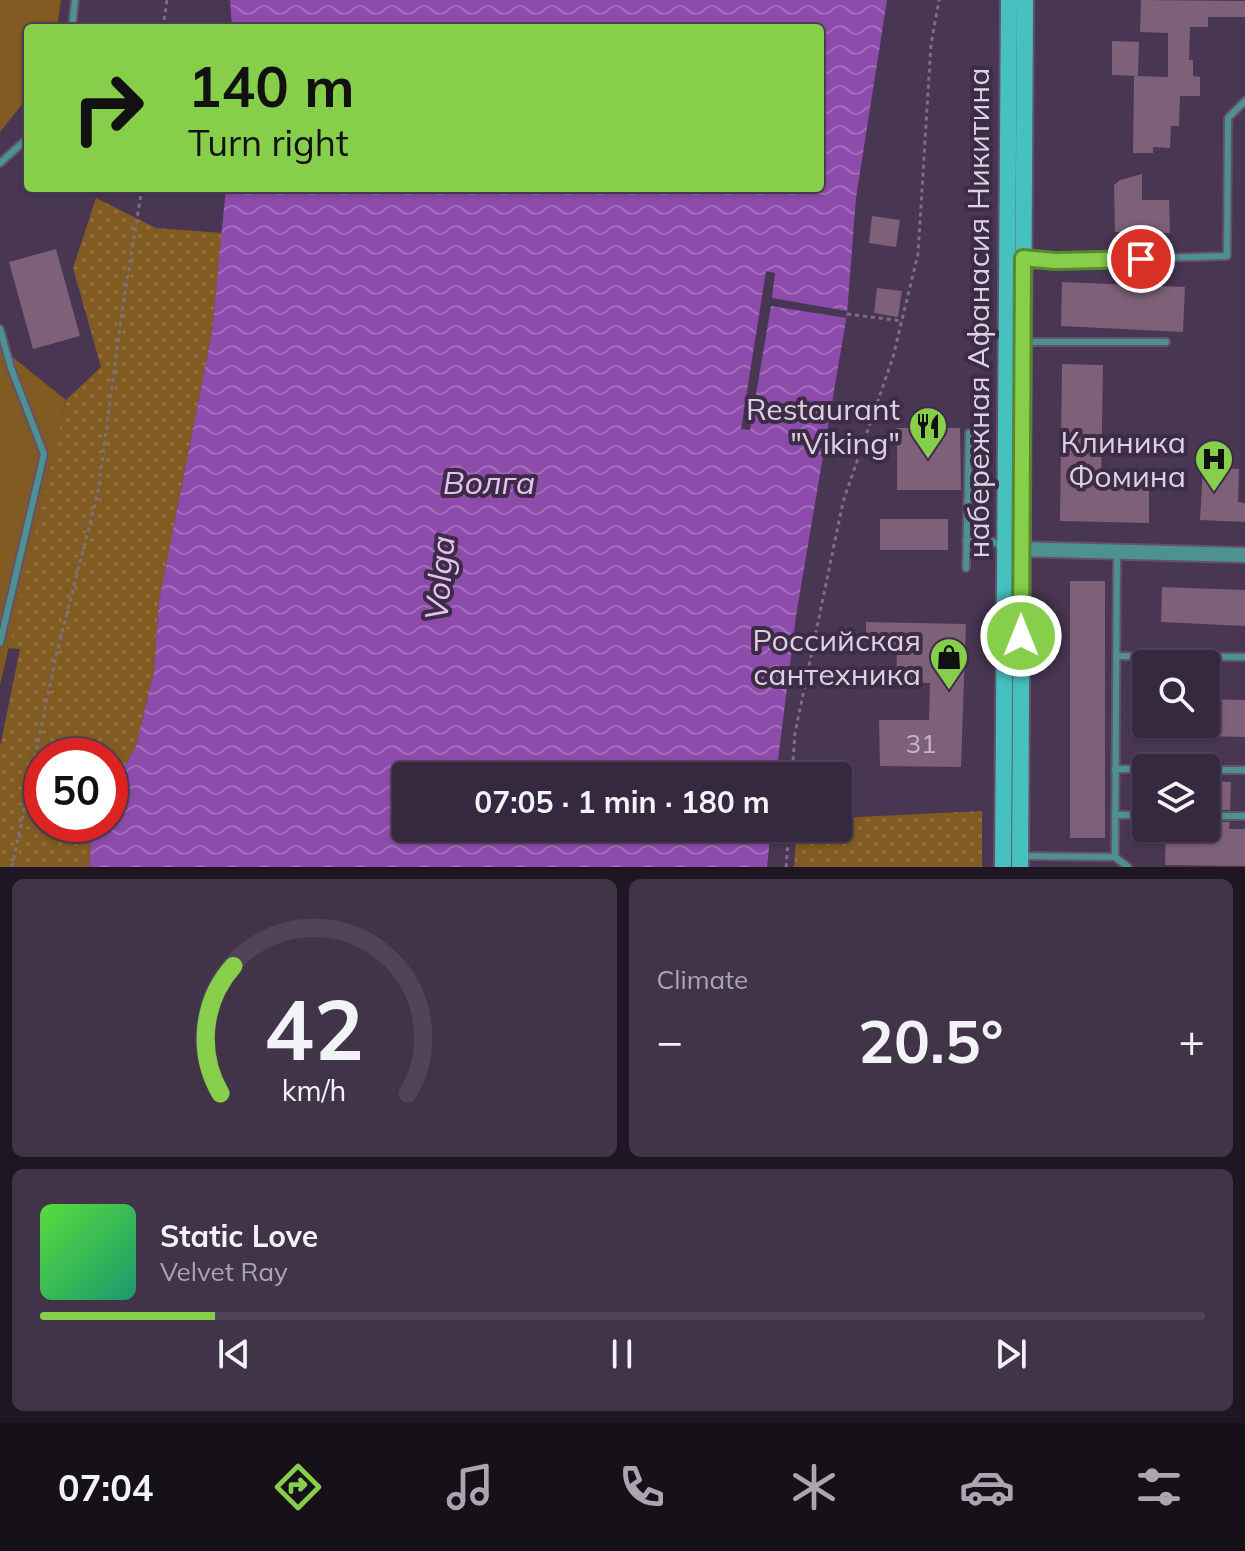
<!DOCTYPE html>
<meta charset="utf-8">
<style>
body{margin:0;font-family:Mulish,sans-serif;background:#413449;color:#f1f3f6;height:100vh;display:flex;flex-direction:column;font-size:30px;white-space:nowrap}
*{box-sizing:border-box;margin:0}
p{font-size:26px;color:#aaa6b0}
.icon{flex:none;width:44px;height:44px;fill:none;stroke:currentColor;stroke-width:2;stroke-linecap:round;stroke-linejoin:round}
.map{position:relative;height:867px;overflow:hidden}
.drawer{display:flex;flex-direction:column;gap:12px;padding:12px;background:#1e1622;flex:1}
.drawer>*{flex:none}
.guide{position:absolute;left:24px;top:24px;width:800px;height:168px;border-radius:8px;box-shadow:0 2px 6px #0004,0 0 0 2px #504458;background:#87cf4a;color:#111;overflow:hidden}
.buttons{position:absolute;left:1132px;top:650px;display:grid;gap:16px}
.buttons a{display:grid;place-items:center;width:88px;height:88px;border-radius:8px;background:#36283e;box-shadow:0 2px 6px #0004,0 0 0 2px #504458;font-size:40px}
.speed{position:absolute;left:24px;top:738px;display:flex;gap:16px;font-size:40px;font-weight:700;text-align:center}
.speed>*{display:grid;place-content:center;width:104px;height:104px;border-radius:50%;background:#36283e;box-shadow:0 2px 6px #0004,0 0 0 2px #504458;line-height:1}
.speed .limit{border:12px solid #d22;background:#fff;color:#111}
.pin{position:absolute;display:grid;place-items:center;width:68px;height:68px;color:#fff;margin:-34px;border:4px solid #fff;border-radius:50%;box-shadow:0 2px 8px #0007}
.me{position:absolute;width:88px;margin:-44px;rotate:0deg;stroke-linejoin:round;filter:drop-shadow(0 0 6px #0008)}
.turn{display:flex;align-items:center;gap:28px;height:168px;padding:0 32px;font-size:36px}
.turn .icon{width:104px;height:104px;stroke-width:2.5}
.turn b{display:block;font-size:56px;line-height:68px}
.big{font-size:60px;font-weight:700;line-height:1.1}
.drawer .card{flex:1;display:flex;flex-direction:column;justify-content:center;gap:12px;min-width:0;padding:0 28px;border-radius:12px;background:#413449}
.drawer .dial{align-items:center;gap:0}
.dial svg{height:208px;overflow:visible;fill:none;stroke:#504458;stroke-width:7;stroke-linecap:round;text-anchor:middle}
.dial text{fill:#f1f3f6;stroke:none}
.song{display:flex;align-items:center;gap:24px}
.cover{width:96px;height:96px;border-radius:12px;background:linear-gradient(135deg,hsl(110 70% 55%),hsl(160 70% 35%))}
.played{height:8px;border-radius:4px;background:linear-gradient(90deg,#87cf4a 15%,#504458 15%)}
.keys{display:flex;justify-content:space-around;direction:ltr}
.heat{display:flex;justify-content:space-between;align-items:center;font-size:44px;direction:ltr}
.drawer .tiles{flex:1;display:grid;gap:12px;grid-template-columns:1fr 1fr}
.card:last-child{grid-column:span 2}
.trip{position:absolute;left:392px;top:762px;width:460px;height:80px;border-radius:8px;background:#36283e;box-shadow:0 2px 6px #0004,0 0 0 2px #504458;font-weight:700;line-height:80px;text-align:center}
.tab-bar{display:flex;height:128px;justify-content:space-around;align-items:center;background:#161019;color:#aaa6b0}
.tab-bar .icon{width:56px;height:56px}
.tab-bar .active{color:#87cf4a}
.tab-bar b{font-size:36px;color:#f1f3f6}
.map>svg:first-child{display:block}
.grass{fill:url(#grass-dots)}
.pitch{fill:#825b22}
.water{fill:url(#water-waves)}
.pier{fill:#483652}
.building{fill:#7e6078}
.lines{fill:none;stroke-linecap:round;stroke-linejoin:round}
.service-casing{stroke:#63526c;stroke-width:10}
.tertiary-casing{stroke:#63526c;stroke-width:18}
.secondary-casing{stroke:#63526c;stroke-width:20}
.path{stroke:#7d6e86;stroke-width:3;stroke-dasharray:4 4;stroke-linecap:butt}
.service{stroke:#4d9291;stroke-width:6}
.tertiary{stroke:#4d9291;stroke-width:14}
.secondary{stroke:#47c1bf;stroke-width:16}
.route-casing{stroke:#588730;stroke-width:20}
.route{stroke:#87cf4a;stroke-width:14}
.labels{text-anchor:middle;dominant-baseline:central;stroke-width:8;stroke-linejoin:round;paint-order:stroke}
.number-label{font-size:26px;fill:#c4b5c8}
.street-label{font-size:30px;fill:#dcd1e2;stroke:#3e2c47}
.poi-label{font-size:30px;fill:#dcd1e2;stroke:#3e2c47;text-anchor:end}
.water-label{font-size:32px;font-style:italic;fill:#e1c2f3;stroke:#3e2c47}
</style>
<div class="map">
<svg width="1245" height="867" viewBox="0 0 1245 867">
<defs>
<pattern id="grass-dots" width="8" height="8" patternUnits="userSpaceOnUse" patternTransform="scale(2)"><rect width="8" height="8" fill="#825b22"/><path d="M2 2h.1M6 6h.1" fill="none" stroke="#937242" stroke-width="1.8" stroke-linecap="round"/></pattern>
<pattern id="water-waves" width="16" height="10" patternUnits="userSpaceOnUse" patternTransform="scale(2)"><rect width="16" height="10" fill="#8d4cac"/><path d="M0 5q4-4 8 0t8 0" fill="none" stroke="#a26dbb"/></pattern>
</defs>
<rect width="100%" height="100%" fill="#483652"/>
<!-- grass -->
<g class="grass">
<path d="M96,198L156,228L222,233L212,332L159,601L154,671L136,746L110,792V756H42V824H92L89,867H0V747L20,649L8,648L66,400L101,367L73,268Z"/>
<path d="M982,811V867H794L797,828H838V818Z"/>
</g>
<!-- pitch -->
<g class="pitch">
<path d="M0,0H61L57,28H28V97L0,132Z"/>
<path d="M0,347L66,400L0,685Z"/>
</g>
<!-- water -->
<path class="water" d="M230,0H887L856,198L847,314L796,616L776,776H406V828H771L767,867H89L92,825L110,824V792L136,746L154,671L159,601L212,332L226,188H820V28H232Z"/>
<!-- pier -->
<path class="pier" d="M766,271L775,273L772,298L847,311L846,318L771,306L750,430L741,429Z"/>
<!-- building -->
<g class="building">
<path d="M1141,0L1245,1V17H1208V27H1190L1189,60H1193V76L1200,77V96H1180L1179,126H1171L1170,148L1153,147V153H1133L1134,76L1168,77V33L1140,32Z"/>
<path d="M1112,41L1139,42L1138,76L1112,75Z"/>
<path d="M1142,174V200H1169L1170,233L1115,232L1114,185L1120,180Z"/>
<path d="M872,216L900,220L896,247L869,243Z"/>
<path d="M56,249L80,336L33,349L9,262Z"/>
<path d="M1062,282L1185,287L1183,332L1061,326Z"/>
<path d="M877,288L902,291L898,317L874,313Z"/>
<path d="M1062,364L1103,365L1101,484L1149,485V523L1060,521Z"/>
<path d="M897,428H960L961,490H897Z"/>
<path d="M1203,467L1239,469L1238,502L1245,503V522L1200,520Z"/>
<rect x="880" y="519" width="68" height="31"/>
<rect x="1070" y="581" width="35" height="257"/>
<path d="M1162,587L1245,590V626L1161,622Z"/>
<path d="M866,622L966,624L961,767L880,766L879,720H929L930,683L896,682L897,652L866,651Z"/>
<path d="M1206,699L1245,700V737L1206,736Z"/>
<path d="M1206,781L1231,782L1230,810H1206Z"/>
<path d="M1206,822H1230L1229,829H1245V866L1165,865L1166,828L1206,829Z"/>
</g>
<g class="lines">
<defs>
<g id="service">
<path d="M72,28L75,0"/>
<path d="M0,163L28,138"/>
<path d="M1027,258L1055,261L1227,256L1228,118L1245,101"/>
<path d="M0,329L11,368L44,454L0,643"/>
<path d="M1026,342H1166"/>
<path d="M966,541L994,542L1004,548"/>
<path d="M966,568L969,433"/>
<path d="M1116,656L1245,657"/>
<path d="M1115,769H1146"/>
<path d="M1206,770H1245"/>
<path d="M1115,815H1146"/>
<path d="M1206,816H1245"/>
<path d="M1023,856L1115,857L1117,551"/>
<path d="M1115,857L1128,867"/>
</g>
<path id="tertiary" d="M1012,549L1245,555"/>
<g id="secondary">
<path d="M1003,867L1009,0"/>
<path d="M1020,867L1025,0"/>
</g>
</defs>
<!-- service casing -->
<use href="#service" class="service-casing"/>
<!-- tertiary casing -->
<use href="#tertiary" class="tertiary-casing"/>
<!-- secondary casing -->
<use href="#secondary" class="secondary-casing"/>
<!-- path -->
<g class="path">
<path d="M163,28L167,0"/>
<path d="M847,314L902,321"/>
<path d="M792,776L795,733L843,502L893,357L918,254L931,44L939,0"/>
<path d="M12,867L57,652L98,492L122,312L142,188"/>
<path d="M786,867L789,828"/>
</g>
<!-- service -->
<use href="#service" class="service"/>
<!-- tertiary -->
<use href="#tertiary" class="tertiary"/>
<!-- secondary -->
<use href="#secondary" class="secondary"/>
</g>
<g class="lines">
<defs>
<path id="route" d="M1021,636L1023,258L1055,261L1141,259"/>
</defs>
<!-- route casing -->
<use href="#route" class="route-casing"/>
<!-- route -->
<use href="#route" class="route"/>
</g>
<!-- icons -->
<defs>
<symbol id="restaurant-pin" viewBox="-11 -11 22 30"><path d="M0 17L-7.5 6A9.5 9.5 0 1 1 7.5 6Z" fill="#87cf4a" stroke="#3e2c47"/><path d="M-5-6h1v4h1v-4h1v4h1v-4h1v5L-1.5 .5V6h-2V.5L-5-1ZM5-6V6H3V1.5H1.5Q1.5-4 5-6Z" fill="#111"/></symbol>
<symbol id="hospital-pin" viewBox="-11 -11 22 30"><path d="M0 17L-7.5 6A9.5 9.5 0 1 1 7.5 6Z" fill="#87cf4a" stroke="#3e2c47"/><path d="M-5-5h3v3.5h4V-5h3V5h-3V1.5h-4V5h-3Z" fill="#111"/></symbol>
<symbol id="shop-pin" viewBox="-11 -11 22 30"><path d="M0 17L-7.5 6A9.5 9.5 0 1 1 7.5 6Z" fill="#87cf4a" stroke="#3e2c47"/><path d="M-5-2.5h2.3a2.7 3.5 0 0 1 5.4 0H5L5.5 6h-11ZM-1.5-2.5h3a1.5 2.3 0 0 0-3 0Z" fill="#111"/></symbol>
</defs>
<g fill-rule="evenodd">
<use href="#restaurant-pin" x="906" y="404" width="44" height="60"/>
<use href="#hospital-pin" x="1192" y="437" width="44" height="60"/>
<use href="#shop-pin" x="927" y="635" width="44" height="60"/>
</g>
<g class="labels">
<!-- number labels -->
<g class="number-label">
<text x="921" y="743">31</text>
</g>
<!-- street labels -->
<g class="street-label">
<text transform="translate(978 313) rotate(-90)">набережная Афанасия Никитина</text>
</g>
<!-- poi labels -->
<g class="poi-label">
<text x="900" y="409">Restaurant<tspan x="900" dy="34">"Viking"</tspan></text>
<text x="1186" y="442">Клиника<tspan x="1186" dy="34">Фомина</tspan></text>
<text x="921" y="640">Российская<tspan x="921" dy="34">сантехника</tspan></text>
</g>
<!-- water labels -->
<g class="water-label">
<text x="489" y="482">Волга</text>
<text transform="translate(439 578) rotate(-85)">Volga</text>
</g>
</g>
</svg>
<div class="buttons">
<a><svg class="icon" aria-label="search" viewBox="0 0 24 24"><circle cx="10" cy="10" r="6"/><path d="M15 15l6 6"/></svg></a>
<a><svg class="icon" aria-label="layers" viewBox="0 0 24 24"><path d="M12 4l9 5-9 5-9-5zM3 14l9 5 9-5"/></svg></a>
</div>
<div class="speed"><div class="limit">50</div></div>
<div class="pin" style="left:1141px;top:259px;background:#d93025"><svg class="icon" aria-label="arrive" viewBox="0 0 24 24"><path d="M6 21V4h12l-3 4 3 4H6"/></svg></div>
<svg class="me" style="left:1021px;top:636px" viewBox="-20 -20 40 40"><circle r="17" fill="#87cf4a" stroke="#fff" stroke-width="3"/><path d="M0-11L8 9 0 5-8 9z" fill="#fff"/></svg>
<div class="trip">07:05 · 1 min · 180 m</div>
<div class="guide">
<div class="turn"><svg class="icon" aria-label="right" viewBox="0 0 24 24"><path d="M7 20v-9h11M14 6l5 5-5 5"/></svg><div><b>140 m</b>Turn right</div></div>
</div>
</div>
<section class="drawer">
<div class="tiles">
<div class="card dial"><svg viewBox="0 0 100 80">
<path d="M14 69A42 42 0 1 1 86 69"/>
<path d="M14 69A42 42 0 0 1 19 20" stroke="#87cf4a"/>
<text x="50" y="56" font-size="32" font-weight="700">42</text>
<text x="50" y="72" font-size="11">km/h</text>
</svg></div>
<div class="card"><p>Climate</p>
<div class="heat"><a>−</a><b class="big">20.5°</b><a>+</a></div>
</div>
<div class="card">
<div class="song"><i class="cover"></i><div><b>Static Love</b><p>Velvet Ray</p></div></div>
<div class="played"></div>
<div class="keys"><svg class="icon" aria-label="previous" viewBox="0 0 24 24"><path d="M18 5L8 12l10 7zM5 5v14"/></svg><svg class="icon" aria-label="pause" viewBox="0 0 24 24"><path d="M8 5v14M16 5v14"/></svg><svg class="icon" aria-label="next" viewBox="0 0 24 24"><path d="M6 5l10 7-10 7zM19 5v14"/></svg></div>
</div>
</div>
</section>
<nav class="tab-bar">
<b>07:04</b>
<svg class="icon active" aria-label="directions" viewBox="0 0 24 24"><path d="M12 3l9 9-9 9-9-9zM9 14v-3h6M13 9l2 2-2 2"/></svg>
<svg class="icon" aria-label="music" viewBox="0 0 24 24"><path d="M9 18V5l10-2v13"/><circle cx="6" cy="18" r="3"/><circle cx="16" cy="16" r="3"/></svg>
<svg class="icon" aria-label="phone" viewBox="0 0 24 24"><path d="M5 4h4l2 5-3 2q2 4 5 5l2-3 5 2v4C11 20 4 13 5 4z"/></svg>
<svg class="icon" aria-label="climate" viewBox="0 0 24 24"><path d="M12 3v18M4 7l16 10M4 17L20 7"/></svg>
<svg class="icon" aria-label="car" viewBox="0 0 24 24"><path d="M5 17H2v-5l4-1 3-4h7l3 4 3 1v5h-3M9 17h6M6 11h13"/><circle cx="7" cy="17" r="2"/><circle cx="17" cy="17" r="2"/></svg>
<svg class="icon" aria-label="filters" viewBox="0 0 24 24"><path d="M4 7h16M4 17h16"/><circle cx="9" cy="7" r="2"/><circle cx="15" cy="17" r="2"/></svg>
</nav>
